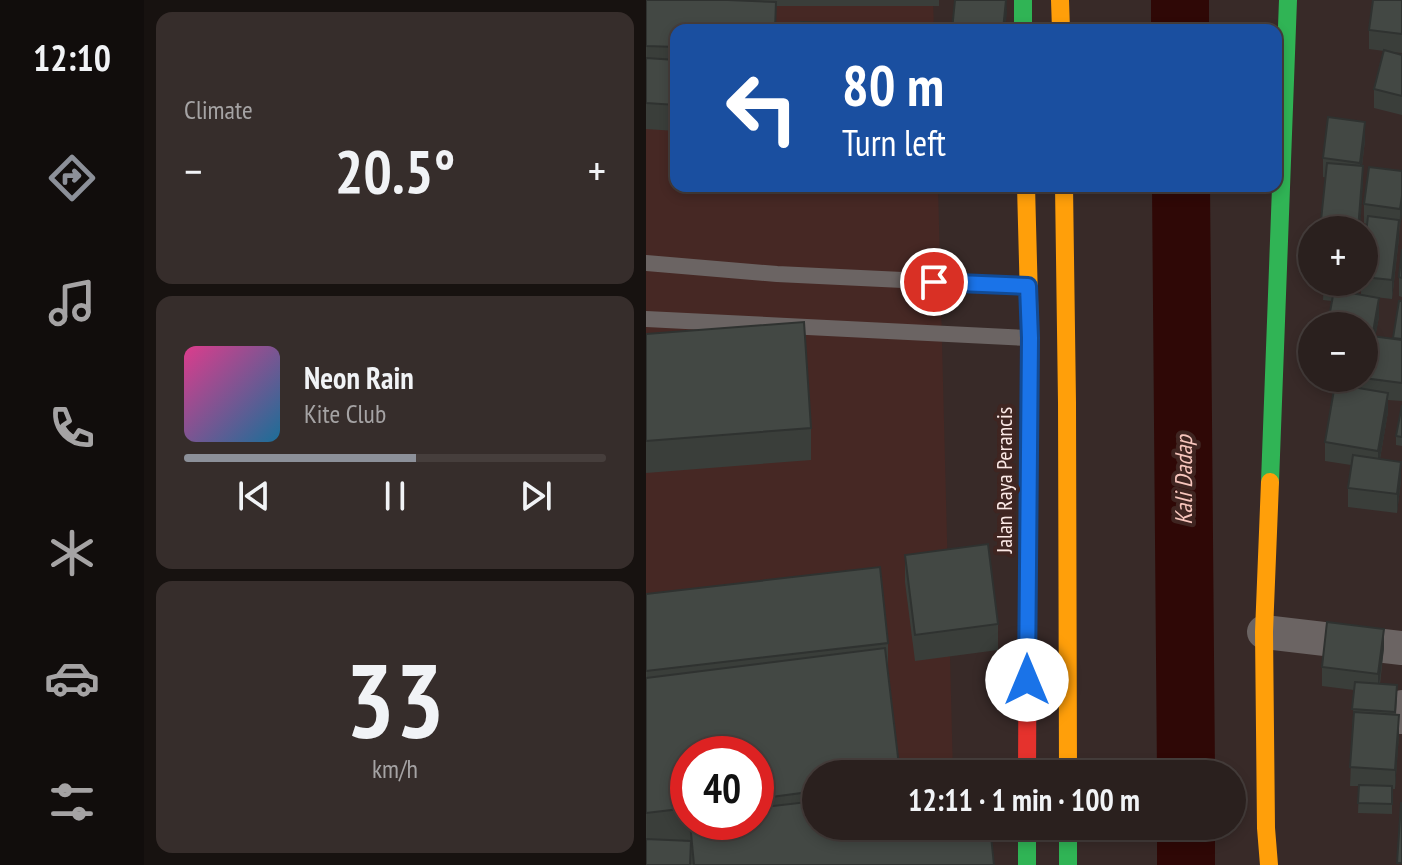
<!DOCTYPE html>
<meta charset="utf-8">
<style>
body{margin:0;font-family:"PT Sans Narrow",sans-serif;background:#362d2b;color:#f1f3f6;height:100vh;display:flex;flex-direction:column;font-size:30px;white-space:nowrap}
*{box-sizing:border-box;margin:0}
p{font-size:26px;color:#a5a3a4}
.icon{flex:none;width:44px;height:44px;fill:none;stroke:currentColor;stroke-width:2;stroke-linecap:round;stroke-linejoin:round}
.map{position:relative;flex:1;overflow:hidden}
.drawer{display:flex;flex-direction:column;gap:12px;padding:12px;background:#171210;width:502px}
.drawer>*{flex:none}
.top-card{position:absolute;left:24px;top:24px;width:612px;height:168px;border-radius:16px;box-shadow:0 4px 12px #0003,0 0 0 2px #463e3c;background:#1a4fa0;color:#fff;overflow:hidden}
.fabs{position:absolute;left:652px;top:216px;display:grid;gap:16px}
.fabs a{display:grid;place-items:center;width:80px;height:80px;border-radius:50%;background:#2a201e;box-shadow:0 4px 12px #0003,0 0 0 2px #463e3c;font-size:40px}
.speed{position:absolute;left:24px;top:736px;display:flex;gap:16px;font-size:40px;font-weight:700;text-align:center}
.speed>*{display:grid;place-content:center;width:104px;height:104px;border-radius:50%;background:#2a201e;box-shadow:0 4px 12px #0003,0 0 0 2px #463e3c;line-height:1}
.speed .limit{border:12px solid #d22;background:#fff;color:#111}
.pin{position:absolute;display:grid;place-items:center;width:68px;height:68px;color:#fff;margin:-34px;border:4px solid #fff;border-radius:50%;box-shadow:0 2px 8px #0007}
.me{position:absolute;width:88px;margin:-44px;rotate:0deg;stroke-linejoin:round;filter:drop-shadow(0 0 6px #0008)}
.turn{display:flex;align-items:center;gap:28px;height:168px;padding:0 40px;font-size:36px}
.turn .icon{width:104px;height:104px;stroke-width:2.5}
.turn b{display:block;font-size:56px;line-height:68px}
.big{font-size:60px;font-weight:700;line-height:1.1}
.drawer .tile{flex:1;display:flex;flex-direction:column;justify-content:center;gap:12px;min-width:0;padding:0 28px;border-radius:16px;background:#362d2b}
.drawer .dial{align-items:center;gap:0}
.dial b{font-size:104px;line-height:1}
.song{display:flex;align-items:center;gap:24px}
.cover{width:96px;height:96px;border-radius:12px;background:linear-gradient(135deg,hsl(330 70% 55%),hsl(200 70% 35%))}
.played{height:8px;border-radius:4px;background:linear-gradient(90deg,#8c9099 55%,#463e3c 55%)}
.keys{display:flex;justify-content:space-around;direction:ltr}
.heat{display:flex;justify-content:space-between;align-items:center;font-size:44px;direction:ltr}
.trip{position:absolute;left:156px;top:760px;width:444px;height:80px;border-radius:40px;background:#2a201e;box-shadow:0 4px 12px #0003,0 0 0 2px #463e3c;font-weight:700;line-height:80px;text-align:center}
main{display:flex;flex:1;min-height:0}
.tabs{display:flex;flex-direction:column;width:144px;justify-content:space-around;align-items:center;background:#110d0c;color:#a5a3a4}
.tabs .icon{width:56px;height:56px}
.tabs .active{color:#8c9099}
.tabs b{font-size:36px;color:#f1f3f6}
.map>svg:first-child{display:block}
.built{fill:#462824;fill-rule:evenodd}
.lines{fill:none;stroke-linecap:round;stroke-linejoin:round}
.river{stroke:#2f0806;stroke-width:58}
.lane{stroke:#6b6463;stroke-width:16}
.street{stroke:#6b6463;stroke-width:34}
.fast{stroke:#30b455;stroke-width:18}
.slow{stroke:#ff9f0a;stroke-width:18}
.jam{stroke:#e5322d;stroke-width:18}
.wall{fill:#3a3e3a;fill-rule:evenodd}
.shaded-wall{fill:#2f3230}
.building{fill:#434844;stroke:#2f3230;stroke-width:2}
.route-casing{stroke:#114b97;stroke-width:20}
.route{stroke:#1a73e8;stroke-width:14}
.labels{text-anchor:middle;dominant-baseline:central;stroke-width:8;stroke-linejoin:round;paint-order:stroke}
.street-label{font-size:22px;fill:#fbe9e6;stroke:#3f2521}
.water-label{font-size:24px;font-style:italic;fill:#f7c5bc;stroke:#3f2521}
</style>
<main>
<nav class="tabs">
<b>12:10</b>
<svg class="icon active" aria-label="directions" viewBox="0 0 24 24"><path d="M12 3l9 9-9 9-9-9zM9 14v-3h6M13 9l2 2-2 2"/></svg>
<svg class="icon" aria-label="music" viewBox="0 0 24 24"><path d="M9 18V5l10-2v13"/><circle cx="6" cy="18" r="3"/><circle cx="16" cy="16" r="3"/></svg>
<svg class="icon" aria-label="phone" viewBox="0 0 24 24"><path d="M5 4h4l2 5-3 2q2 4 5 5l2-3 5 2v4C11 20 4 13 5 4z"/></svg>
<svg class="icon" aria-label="climate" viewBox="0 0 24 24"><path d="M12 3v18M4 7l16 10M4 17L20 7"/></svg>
<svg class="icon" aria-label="car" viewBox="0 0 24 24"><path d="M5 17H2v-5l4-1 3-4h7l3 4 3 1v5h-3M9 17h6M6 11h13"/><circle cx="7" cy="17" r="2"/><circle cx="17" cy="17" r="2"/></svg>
<svg class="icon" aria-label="filters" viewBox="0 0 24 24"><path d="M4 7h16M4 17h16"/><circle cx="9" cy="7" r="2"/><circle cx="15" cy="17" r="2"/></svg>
</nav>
<section class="drawer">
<div class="tile"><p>Climate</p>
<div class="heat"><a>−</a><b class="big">20.5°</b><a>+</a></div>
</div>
<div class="tile">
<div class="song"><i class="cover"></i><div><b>Neon Rain</b><p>Kite Club</p></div></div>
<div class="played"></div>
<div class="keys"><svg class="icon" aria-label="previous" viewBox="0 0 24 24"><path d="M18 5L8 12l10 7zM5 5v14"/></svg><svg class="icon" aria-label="pause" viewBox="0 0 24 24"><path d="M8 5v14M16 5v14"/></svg><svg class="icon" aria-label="next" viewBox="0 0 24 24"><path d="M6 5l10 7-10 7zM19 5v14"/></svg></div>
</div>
<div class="tile dial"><b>33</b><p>km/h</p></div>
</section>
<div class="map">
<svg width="756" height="865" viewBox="0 0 756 865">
<rect width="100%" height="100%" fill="#382a28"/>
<!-- built -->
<path class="built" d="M0,0H287L288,30H30V186H292L307,774H170V826L309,865H0ZM42,754H110V822H42Z"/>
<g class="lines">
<!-- river -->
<g class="river">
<path d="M534,0V30"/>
<path d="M535,186L540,774"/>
<path d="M540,826V865"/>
</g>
<!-- lane -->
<g class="lane">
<path d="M0,263L131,274L382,286"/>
<path d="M0,319L382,338"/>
</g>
<!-- street -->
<g class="street">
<path d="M618,632L756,648"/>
<path d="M755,717L756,707"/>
</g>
<!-- fast -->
<g class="fast">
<path d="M377,0V30"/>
<path d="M624,482L642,0"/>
<path d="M381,826V865"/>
<path d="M422,826V865"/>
</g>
<!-- slow -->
<g class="slow">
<path d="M414,0L415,30"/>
<path d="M380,186L384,338L382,559"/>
<path d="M418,186L421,402L422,774"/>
<path d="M623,865L620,828L618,632L624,482"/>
</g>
<!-- jam -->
<path class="jam" d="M381,774L382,559"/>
</g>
<!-- wall -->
<g class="wall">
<path d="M0,0H293V6H130V30H30V131L0,129Z"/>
<path d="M756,0V53L743,52L756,55V115L728,108V89L738,51L723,49V30Z"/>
<path d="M719,140L716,166L717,185L677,177V158Z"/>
<path d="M756,171L753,238L746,299L720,296L733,317L729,337L747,339L753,301H756V401L742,400V412L734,459L755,480L751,513L702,507V488L705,465L679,461V442L687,393L681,392V378H718V326H682L686,301L677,300L678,282L715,295V282H718V251L721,224L718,223V204Z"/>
<path d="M340,186H368V188Z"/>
<path d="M756,249V297L753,296V277Z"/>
<path d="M0,334L165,428V460L0,473Z"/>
<path d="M756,405V446L750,445V436Z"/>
<path d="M259,555L352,624V650L269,661L259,582Z"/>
<path d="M0,594L242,643V676L170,774V826L348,865H45V863V865H0ZM42,754H110V822H42Z"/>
<path d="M738,648L734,684L751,695L750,715L753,734L749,789H746V814L712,813L713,786H704L708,690L676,686V667Z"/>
</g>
<!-- shaded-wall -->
<g class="shaded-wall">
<path d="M360,0L361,13L359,30H357Z"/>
<path d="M719,122V140L714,182V163Z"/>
<path d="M717,166V185L714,230H712Z"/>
<path d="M756,196V215L754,228V209Z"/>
<path d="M753,220V238L746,299V280Z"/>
<path d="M733,298V317L727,350V332Z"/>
<path d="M742,393V412L732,470V451Z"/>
<path d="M755,462V480L751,513V494Z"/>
<path d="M738,629V648L732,693V674Z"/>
<path d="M753,715V734L749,789V770Z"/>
</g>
<!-- building -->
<g class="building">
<path d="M0,0H82L130,2L129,30H30V47L0,46Z"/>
<path d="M309,0H360L357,30H306Z"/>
<path d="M727,0H756V34L723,30Z"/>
<path d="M155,22L298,26V30H155Z"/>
<path d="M738,50L756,55V96L728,89Z"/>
<path d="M0,58L30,60V105L0,103Z"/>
<path d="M682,117L719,122L714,163L677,158Z"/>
<path d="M681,163L717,166L712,230H674Z"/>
<path d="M723,167L756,171V196L754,209L718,204Z"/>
<path d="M722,216L753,220L746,280L718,277V251Z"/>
<path d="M756,249V278L753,277Z"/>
<path d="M678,282H711L709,294L688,290V291L677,290Z"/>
<path d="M688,290L733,298L727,332L718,330V326H698L682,323Z"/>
<path d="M753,301H756V339L747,338Z"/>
<path d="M158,322L165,428L0,441V334Z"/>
<path d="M718,335L756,340V383L718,378Z"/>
<path d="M689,384L742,393L732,451L679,442Z"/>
<path d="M756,405V437L750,436Z"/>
<path d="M707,455L755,462L751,494L702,488Z"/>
<path d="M342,544L352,624L269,635L259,555Z"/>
<path d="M234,567L242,643L0,671V594Z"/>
<path d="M681,622L738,629L732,674L676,667Z"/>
<path d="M239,648L254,774H170V791L110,799V754H42V808L0,813V678Z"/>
<path d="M709,682L751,685L749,712L706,709Z"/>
<path d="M708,712L753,715L749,770L704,767Z"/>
<path d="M713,785L746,786V804L712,803Z"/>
<path d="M170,801V826H344L348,865H48L44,822H110V808Z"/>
<path d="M755,803H756V863H751Z"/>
<path d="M0,839L45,841L44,865H0Z"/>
</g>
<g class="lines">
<defs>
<path id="route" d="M288,282L382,286L384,338L381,680"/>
</defs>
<!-- route casing -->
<use href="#route" class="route-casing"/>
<!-- route -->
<use href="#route" class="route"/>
</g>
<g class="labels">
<!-- street labels -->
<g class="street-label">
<text transform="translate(358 480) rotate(-90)">Jalan Raya Perancis</text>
</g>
<!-- water labels -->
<g class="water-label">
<text transform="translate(537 480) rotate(-90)">Kali Dadap</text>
</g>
</g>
</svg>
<div class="fabs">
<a>+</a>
<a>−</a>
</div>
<div class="speed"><div class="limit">40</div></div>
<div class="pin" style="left:288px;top:282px;background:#d93025"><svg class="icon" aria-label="arrive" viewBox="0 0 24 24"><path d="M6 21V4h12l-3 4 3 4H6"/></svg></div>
<svg class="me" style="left:381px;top:680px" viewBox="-20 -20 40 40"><circle r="19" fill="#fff"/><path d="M0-13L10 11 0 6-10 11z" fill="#1a73e8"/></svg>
<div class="trip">12:11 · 1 min · 100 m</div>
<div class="top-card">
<div class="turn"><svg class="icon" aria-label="left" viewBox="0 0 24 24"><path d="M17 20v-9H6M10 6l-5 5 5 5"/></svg><div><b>80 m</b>Turn left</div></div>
</div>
</div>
</main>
